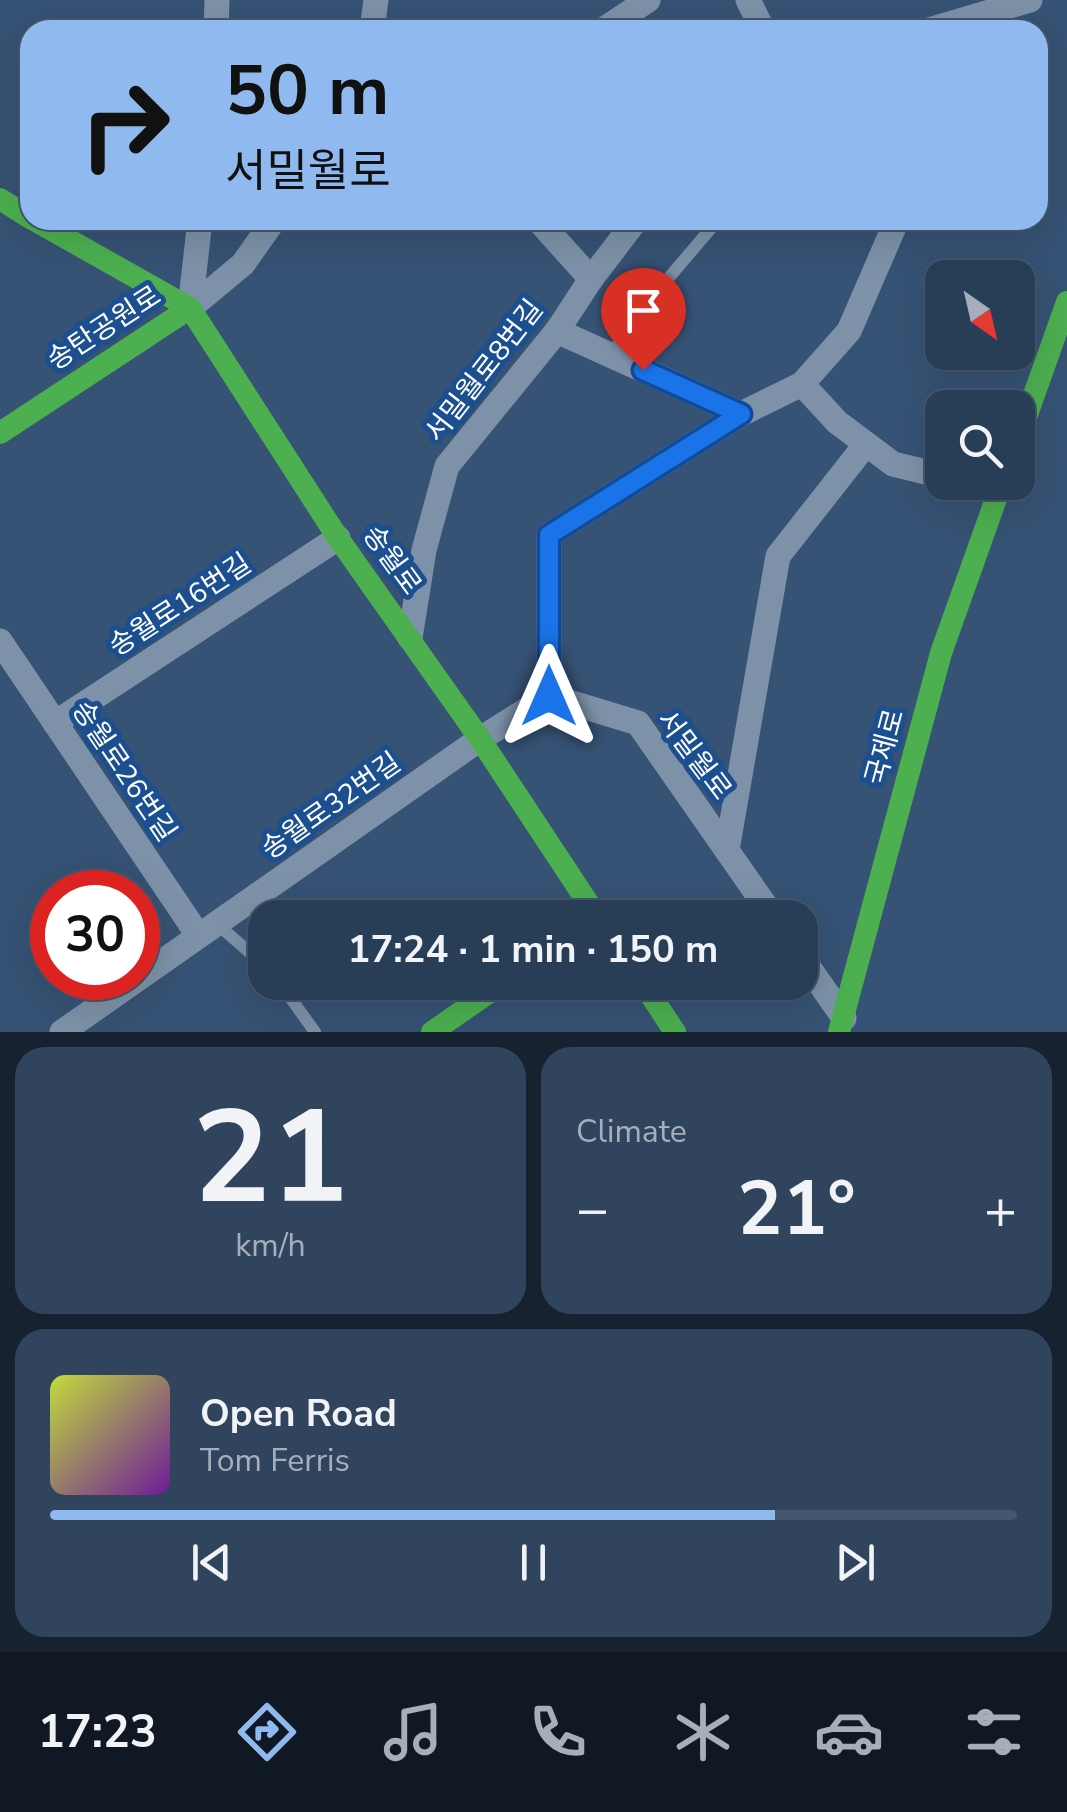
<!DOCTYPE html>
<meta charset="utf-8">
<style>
body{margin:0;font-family:"Nunito Sans","Noto Sans KR",sans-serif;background:#30455d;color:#f1f3f6;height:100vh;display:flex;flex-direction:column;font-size:38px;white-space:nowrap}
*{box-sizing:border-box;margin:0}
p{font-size:32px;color:#a5aeba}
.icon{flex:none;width:55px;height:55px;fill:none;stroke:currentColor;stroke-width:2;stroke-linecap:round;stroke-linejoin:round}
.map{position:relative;height:1032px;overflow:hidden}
.details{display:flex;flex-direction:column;gap:15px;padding:15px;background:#162230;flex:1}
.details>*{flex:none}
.banner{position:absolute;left:20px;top:20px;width:1028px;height:210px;border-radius:30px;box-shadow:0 10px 40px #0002,0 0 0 2px #44576d;background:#90b9f0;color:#111;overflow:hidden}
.needle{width:65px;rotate:146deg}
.buttons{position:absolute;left:925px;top:260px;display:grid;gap:20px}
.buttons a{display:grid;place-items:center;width:110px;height:110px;border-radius:20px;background:#283e57;box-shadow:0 10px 40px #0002,0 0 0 2px #44576d;font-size:50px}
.speed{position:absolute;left:30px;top:870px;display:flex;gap:20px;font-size:50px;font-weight:700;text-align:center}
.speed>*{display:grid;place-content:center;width:130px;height:130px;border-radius:50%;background:#283e57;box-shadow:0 10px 40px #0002,0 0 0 2px #44576d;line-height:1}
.speed .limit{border:15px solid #d22;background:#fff;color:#111}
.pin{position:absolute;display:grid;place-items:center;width:85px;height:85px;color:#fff;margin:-102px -42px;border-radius:50% 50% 50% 0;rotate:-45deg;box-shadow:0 0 10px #0007}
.pin .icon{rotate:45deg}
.me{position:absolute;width:110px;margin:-55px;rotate:0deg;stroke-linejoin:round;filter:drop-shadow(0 0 8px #0008)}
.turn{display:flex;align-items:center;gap:35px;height:210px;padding:0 40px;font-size:45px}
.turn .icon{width:130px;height:130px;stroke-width:2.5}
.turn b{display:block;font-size:70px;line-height:85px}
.big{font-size:75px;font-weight:700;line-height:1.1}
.details .widget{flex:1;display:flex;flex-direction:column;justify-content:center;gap:15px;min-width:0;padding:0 35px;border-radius:30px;background:#30455d}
.details .dial{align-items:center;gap:0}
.dial b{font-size:130px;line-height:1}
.song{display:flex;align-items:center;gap:30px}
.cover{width:120px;height:120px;border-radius:15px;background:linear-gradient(135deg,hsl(70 70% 55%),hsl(280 70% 35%))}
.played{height:10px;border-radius:5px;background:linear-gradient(90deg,#90b9f0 75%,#44576d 75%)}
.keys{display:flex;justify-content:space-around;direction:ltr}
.heat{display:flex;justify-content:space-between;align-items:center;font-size:55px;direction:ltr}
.details .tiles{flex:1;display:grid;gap:15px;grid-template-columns:1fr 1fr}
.widget:last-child{grid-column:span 2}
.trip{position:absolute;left:248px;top:900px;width:570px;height:100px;border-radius:30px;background:#283e57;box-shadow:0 10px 40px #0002,0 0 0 2px #44576d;font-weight:700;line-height:100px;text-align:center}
.tabs{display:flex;height:160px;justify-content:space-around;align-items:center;background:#101923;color:#a5aeba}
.tabs .icon{width:70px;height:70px}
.tabs .selected{color:#90b9f0}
.tabs b{font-size:45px;color:#f1f3f6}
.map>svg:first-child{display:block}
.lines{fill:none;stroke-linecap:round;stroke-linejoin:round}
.lane{stroke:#7d92a8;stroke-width:12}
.street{stroke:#7d92a8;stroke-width:25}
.fast{stroke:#4caf50;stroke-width:22}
.route-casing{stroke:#114b97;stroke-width:25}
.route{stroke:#1a73e8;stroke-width:18}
.labels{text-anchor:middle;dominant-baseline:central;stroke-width:10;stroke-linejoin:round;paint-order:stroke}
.street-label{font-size:28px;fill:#fff;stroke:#1b4f8f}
</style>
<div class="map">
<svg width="1067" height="1032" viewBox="0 0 1067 1032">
<rect width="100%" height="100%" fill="#365274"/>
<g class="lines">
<!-- lane -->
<g class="lane">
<path d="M610,355L655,294L718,220"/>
<path d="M216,923L265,966"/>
<path d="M279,982L315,1032"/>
</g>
<!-- street -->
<g class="street">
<path d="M748,0L763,30"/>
<path d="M216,30L217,0"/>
<path d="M372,30L376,0"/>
<path d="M603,30L648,0"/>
<path d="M929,30L1030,0"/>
<path d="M538,220L591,279"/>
<path d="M190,308L243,264L274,220"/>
<path d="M190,308L200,220"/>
<path d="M557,331L741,414"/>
<path d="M802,384L837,422L893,464L942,476"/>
<path d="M968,482L1000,490"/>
<path d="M410,638L424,550L447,466L557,331L591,279L636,220"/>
<path d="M0,641L198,935"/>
<path d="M549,696V535L741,414L802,384L849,331L897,220"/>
<path d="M549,696L638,723L774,918"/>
<path d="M55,723L338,538"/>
<path d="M727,850L778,556L866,444"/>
<path d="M800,955L844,1018"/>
<path d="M62,1032L480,739L549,696"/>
</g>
<!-- fast -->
<g class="fast">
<path d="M0,199L30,218"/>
<path d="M34,220L190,308L338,538L480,739L598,918"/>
<path d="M0,433L190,308"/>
<path d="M1018,440L1067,302"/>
<path d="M642,982L675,1032"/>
<path d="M432,1032L504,982"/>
<path d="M839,1032L941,653L1002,482"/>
</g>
</g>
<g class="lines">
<defs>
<path id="route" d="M549,696V535L741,414L643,370"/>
</defs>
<!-- route casing -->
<use href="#route" class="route-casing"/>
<!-- route -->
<use href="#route" class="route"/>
</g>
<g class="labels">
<!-- street labels -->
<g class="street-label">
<text transform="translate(104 328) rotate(-33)">송탄공원로</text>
<text transform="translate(484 371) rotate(-52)">서밀월로8번길</text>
<text transform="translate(392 560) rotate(54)">송월로</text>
<text transform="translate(180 605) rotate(-33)">송월로16번길</text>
<text transform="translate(885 747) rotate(-75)">국제로</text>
<text transform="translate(694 755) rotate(53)">서밀월로</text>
<text transform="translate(124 771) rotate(56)">송월로26번길</text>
<text transform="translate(331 806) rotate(-35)">송월로32번길</text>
</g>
</g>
</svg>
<div class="buttons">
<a><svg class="needle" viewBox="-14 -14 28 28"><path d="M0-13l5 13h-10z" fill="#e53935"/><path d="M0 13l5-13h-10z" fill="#a5aeba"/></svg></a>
<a><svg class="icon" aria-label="search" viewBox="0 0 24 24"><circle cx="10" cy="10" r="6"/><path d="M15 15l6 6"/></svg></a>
</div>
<div class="speed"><div class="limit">30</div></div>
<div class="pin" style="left:643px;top:370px;background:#d93025"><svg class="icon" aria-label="arrive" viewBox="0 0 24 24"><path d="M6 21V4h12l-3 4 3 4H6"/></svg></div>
<svg class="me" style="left:549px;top:696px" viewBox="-20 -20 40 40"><path d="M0-17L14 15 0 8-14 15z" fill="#1a73e8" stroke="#fff" stroke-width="4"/></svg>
<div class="trip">17:24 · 1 min · 150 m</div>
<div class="banner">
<div class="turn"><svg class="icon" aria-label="right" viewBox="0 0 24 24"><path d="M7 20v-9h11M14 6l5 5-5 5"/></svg><div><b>50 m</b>서밀월로</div></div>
</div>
</div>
<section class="details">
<div class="tiles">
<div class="widget dial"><b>21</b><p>km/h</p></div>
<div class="widget"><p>Climate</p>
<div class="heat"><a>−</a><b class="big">21°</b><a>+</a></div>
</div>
<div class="widget">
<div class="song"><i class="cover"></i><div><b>Open Road</b><p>Tom Ferris</p></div></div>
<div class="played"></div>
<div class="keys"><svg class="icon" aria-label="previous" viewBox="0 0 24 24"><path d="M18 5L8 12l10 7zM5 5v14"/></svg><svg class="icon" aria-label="pause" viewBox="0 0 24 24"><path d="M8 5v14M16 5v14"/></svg><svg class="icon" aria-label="next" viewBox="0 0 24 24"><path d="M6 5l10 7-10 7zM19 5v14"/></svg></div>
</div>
</div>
</section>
<nav class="tabs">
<b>17:23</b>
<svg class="icon selected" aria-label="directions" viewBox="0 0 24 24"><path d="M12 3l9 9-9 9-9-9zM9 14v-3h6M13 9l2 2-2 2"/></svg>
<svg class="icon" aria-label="music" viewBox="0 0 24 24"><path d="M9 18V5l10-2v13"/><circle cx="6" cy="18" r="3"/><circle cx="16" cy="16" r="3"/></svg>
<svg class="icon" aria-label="phone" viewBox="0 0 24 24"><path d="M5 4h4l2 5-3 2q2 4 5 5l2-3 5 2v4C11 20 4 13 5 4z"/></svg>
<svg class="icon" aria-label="climate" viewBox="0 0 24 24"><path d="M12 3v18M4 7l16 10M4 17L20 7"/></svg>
<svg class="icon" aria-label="car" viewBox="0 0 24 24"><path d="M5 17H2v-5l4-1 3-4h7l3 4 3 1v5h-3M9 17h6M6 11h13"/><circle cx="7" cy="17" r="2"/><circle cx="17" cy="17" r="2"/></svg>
<svg class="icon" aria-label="filters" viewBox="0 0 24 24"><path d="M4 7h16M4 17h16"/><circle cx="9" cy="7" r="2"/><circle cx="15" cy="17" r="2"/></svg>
</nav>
